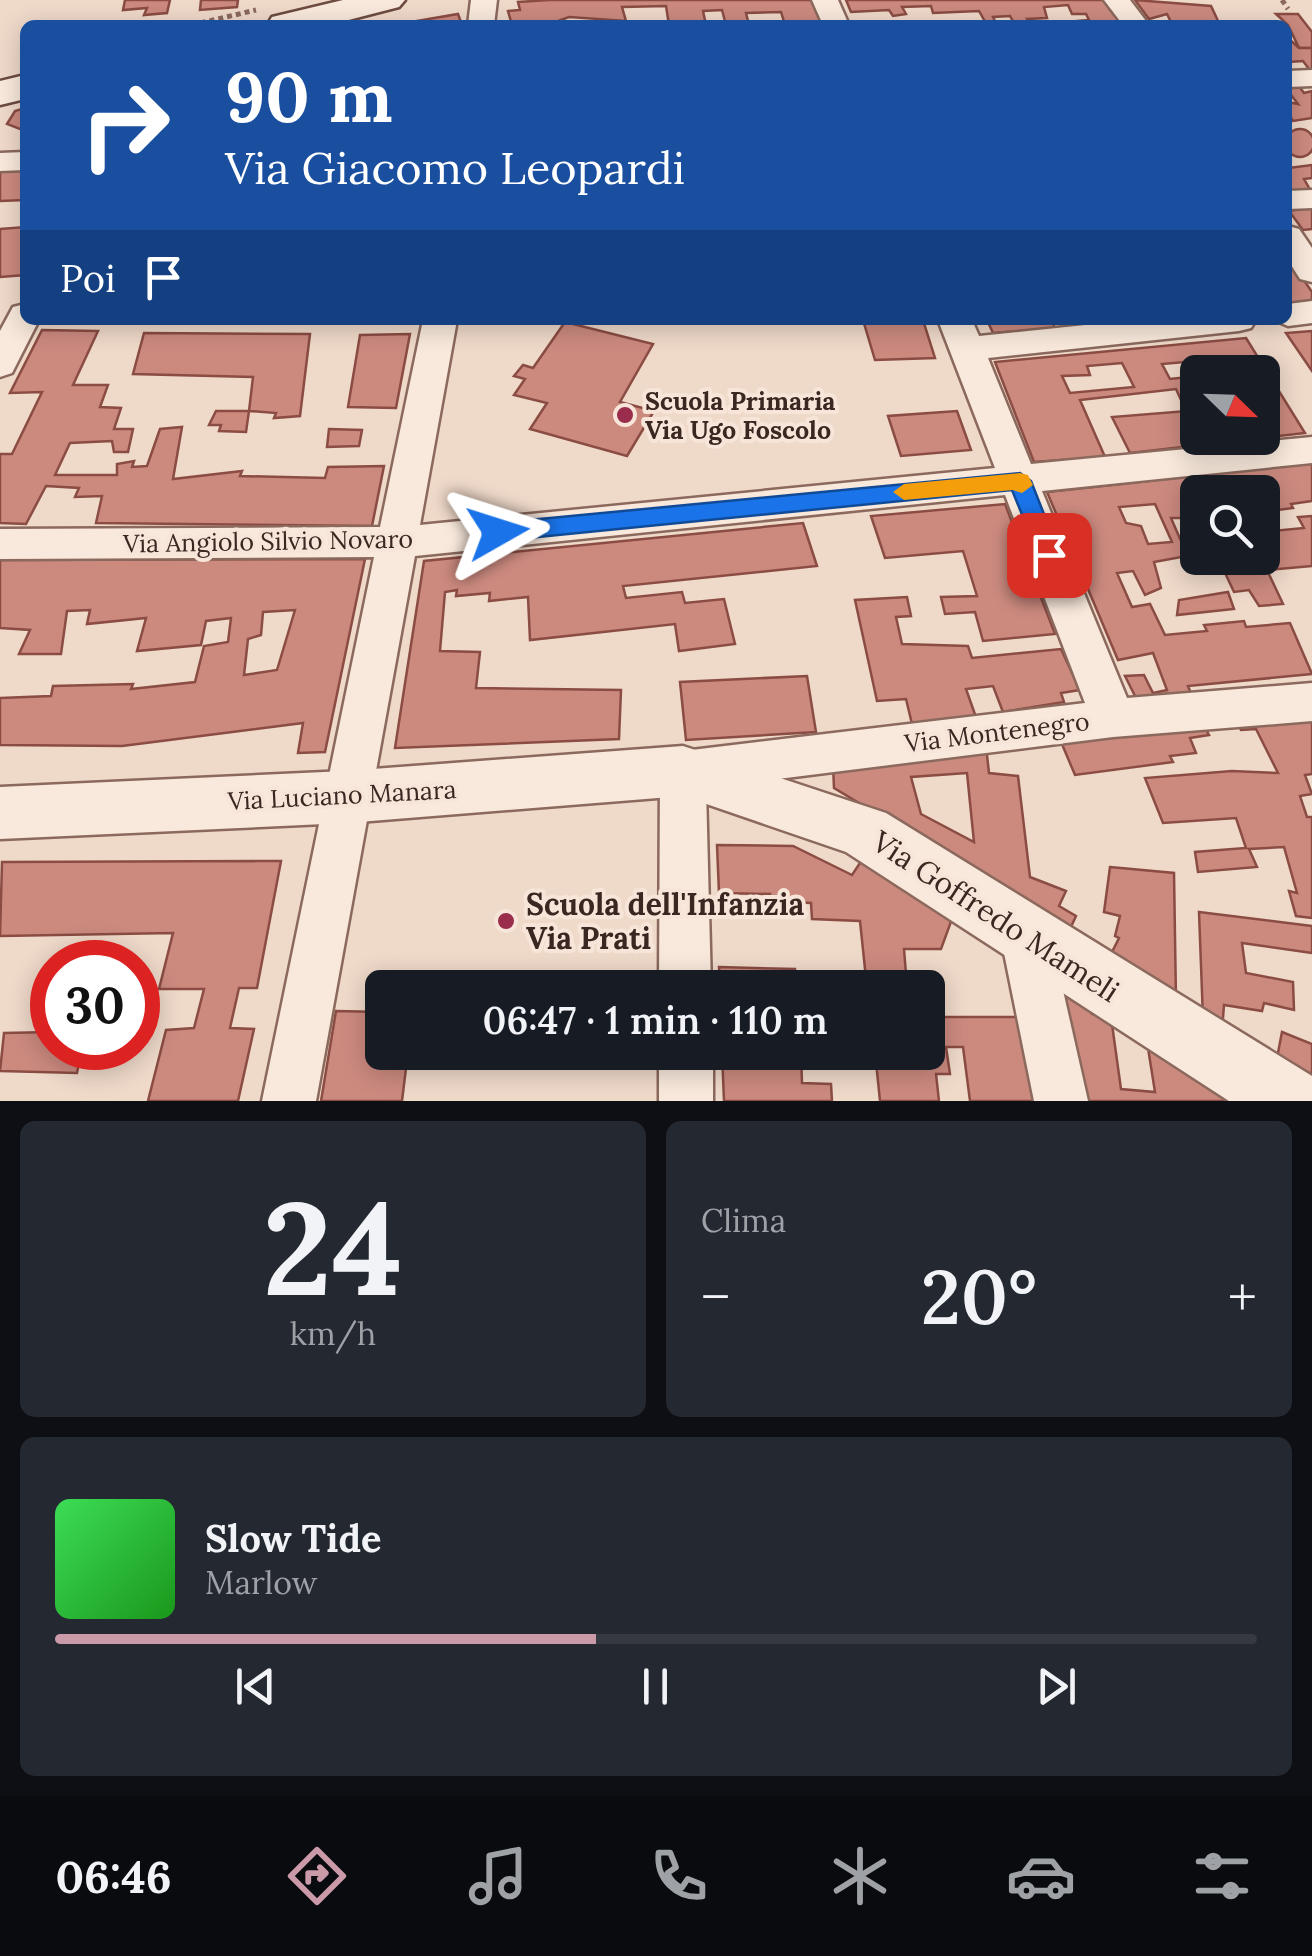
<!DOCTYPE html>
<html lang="it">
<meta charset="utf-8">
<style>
body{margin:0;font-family:Lora,serif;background:#242831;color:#f1f3f6;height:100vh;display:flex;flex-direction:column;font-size:38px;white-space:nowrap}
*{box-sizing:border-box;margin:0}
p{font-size:32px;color:#9ea1a6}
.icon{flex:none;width:55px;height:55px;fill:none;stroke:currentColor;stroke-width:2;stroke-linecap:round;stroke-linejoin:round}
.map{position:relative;height:1101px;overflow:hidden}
.sheet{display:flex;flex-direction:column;gap:20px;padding:20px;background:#0d0f14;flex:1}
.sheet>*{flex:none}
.banner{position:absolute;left:20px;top:20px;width:1272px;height:305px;border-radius:15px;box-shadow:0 5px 25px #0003;background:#1a4fa0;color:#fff;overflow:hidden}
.needle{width:65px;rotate:113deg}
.tools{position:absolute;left:1180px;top:355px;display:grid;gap:20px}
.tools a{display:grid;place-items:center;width:100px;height:100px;border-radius:15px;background:#171b24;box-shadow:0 5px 25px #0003;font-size:50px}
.speed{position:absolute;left:30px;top:940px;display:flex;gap:20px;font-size:50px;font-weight:700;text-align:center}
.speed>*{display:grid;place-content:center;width:130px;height:130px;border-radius:50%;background:#171b24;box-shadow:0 5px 25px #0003;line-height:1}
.speed .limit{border:15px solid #d22;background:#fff;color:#111}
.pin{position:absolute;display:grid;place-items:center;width:85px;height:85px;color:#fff;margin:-42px;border-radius:20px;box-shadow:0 5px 15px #0006}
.me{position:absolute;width:110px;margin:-55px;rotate:84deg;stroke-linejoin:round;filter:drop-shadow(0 0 8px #0008)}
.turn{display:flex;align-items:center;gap:35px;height:210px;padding:0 40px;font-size:45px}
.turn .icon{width:130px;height:130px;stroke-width:2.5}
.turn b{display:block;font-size:70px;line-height:85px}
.then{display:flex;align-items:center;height:95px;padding:0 40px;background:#0003;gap:20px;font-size:38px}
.big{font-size:75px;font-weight:600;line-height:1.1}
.sheet .widget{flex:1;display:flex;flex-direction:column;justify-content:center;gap:15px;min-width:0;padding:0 35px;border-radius:15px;background:#242831}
.sheet .dial{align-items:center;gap:0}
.dial b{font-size:130px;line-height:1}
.song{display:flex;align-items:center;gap:30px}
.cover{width:120px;height:120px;border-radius:15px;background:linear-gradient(135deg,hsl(130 70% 55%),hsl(120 70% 35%))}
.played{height:10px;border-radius:5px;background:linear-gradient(90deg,#ca9aa9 45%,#363941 45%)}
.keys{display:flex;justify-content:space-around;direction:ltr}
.heat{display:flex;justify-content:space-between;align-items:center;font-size:55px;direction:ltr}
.sheet .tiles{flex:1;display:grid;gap:20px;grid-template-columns:1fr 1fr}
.widget:last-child{grid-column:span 2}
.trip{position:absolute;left:365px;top:970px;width:580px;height:100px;border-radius:15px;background:#171b24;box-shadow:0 5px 25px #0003;font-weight:600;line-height:100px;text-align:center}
.tabs{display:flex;height:160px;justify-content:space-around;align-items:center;background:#090b0e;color:#9ea1a6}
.tabs .icon{width:70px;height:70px}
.tabs .active{color:#ca9aa9}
.tabs b{font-size:45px;color:#f1f3f6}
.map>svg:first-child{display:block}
.building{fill:#cc8a7f;stroke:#8a4c43;stroke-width:2.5;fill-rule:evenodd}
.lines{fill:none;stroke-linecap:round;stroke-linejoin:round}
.minor-casing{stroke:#8b695d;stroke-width:5}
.tertiary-casing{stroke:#8b695d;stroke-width:5}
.secondary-casing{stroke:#6d4b40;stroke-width:5}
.path{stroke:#8b695d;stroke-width:5;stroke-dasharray:5 4;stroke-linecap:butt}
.minor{fill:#f9e9dc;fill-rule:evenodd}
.tertiary{fill:#f9e9dc;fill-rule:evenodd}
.secondary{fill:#f9e9dc;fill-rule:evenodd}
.route{fill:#1a73e8;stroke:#114b97;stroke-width:2.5}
.slow{fill:#f59e0b}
.poi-dot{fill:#9a2d4b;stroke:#f6e5d8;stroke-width:4}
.labels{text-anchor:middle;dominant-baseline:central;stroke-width:8;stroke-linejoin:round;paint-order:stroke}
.poi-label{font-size:25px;font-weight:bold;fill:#3c2621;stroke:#f6e5d8;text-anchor:start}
.street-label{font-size:25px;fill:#3c2621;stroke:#f6e5d8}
.near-poi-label{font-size:30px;font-weight:bold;fill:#3c2621;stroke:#f6e5d8;text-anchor:start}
.near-street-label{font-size:30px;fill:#3c2621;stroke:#f6e5d8}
</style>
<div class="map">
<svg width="1312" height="1101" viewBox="0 0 1312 1101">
<rect width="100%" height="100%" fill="#efd9c9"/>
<!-- building -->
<g class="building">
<path d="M125,0H170L167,13L144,15L147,8L123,10Z"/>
<path d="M201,0H238L237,7L200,10Z"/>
<path d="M549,0H814L824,25H785L781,12L746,13L749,25H726L722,10L703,11L706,25H669L666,6L622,7L626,21L569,17L547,25H512L508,11L520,10L518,2Z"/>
<path d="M846,0H1107L1125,25H1015L1010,16L993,17L997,25H987L979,11L933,13L931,6L902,7L906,14L893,16L889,10L851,12ZM1068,5L1072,14H1086L1089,20L1030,25L1027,19L1047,18L1044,7Z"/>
<path d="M1135,0L1211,6L1220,25L1171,22L1167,14L1149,19Z"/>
<path d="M458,14L462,25L411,22Z"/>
<path d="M1276,14H1298L1312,32V48H1299L1288,25Z"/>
<path d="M1288,38L1299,48H1312V73L1303,61L1289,62Z"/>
<path d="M1295,81L1304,93L1312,91V118L1293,121L1288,113V102L1298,104L1288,91V82Z"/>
<path d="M25,108V131L7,124L15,111Z"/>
<circle cx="1300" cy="143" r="14"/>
<path d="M1312,165V178L1304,179L1312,193L1288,194V168Z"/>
<path d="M25,170V200L0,201V171Z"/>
<path d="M1312,207V229L1303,230L1289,211Z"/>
<path d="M25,227V275L0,277V229Z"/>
<path d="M1288,257L1312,292V303L1288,305Z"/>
<path d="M863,320H923L935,358L875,360Z"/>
<path d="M987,320H1051L1055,328L993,333Z"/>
<path d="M565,322L653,344L620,402L654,411L627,456L530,429L547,403L514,395L525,379L514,376L523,365L533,368Z"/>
<path d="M42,330L98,331L73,385H108L100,407L121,408L114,429H133L128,452H114L112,441L70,443L55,475H117V464L134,461L132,467L147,466L160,429L182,427L173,479L242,471L240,476L325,478L328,467L384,466L372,526L96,523L102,496L75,497L79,488L46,486L26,524L0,523V454H12L42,392L10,393Z"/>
<path d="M1312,331V371L1286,333Z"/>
<path d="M144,333L310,334L300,416L274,418L276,413L249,411L253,377L133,374Z"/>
<path d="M410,334L396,408L348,407L360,335Z"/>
<path d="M1246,338L1305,433L1130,453L1112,417L1187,411L1198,420V438H1262V372H1203L1196,361L1162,364L1170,379L1198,376V399L1181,400L1176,389L1080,400L1105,457L1034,462L995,362ZM1122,363L1134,387L1070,393L1062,376L1090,375L1087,366Z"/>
<path d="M216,411H249L246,432L219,431L221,425H209Z"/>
<path d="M957,411L971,450L901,456L888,416Z"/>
<path d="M329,429L362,430L359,446L327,447Z"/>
<path d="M1312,463V501L1291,504L1293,508L1262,512V492H1198V518H1171L1181,541L1198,539V554L1154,562L1161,588L1145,595L1133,571L1117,573L1132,607L1150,604L1165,635L1207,631L1204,625L1244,621L1246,627L1290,623L1312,674L1188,686L1194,701L1140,706L1125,676L1144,675L1153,693L1167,690L1153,653L1118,660L1047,492ZM1155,504L1172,542L1148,544L1141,526L1126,523L1119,507Z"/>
<path d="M1005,504L1055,634L983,641L975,612L945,614L941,597L977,596L963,551L885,558L871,516Z"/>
<path d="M1312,516V566L1267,570L1283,604L1259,606L1249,590L1234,592L1218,558H1262V532L1304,528L1298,517Z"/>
<path d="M803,523L817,566L623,586L626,598L682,592L685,603L724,599L735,644L679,651L675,624L530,640L528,597L489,601L490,593L456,596L457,590L445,592L440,651L480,652L476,688L621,690L619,739L395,748L424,561Z"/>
<path d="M365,559L325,752L298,753L303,723L122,746L0,745V698L51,696L53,686L133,684L131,689L195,682L204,646L228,642L231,618L206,621L201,645L137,651L146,618L87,624L90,610L67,611L61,654H19L30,630L0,628V560ZM295,610L277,670L244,675L248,639L261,635L263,612Z"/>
<path d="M1228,592L1234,609L1177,615L1179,600Z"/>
<path d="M907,597L911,616L896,617L902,644L968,646L972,658L1061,649L1080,690L1061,693L1064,702L1003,712L993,686L966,689L977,720L913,728L906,699L877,701L855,600Z"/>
<path d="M807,676L816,732L686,740L680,682Z"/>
<path d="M1312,709V774L1305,775L1312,794L1300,796L1307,817H1312V918L1296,916L1289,891L1297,893L1284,847L1249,849L1257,867L1198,872L1195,852L1246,848L1236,818L1163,823L1145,778L1232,771L1278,773L1256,729L1241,730L1235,717Z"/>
<path d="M1204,726L1209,735L1190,738L1196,753L1170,756L1173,762L1075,775L1059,737Z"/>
<path d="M986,746L989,773L1018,776L1030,877L1066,891L1059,906L1076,916L1070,929L834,788L833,765ZM967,773L974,842L921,814L911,777Z"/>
<path d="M717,845L793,846L852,875L868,851L956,908L941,949H904L906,974L889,975L890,988H867L860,921L812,919L811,903L770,901V894L719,893Z"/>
<path d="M281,861L257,988H239L230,1028L254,1029L238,1101H148L166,1030L194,1028L204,989H159L173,933L0,936L2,862Z"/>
<path d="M1110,867L1174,873L1176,1000L1110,956L1119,938L1115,936L1120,916L1104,912Z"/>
<path d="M1199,912L1312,926V953L1242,943L1246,973L1293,982L1294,1010L1264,1003L1262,1011L1224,1005L1222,1031L1203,1019Z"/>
<path d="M719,967L795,969L797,988H720Z"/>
<path d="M1059,976L1087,993L1092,1014L1111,1017L1121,1089L1155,1092L1145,1029L1262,1101H1088Z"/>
<path d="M336,1011L382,1012V1052H408L402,1101H321Z"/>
<path d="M928,1017H1027L1042,1101H970L963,1047H946L950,1074H936L939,1101H880L875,1052H928Z"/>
<path d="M52,1032V1048H82L77,1073L0,1071L4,1033Z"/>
<path d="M1282,1032L1312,1044V1074L1277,1058Z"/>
<path d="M722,1052H801L802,1083L831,1084L832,1101H724Z"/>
</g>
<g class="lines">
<defs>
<g id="minor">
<path d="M471,0H497L494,25H468Z"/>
<path d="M812,0H838L849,25H823Z"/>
<path d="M1104,0H1130L1149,25H1123Z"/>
<path d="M1312,70V86L1288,87V71Z"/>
<path d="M25,152V170L0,171V153Z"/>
<path d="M1312,190V208L1288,209V191Z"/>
<path d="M1288,226L1299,229L1312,248V282L1300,279L1288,260Z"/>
<path d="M1312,301V323L1288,326L1274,320H1288V304Z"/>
<path d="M25,304V320H39L12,373L0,377V331L13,307Z"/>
<path d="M423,320H457L420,525L995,468L938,320H972L979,336L1133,320H1256L1251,328L1239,331L988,358L1031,464L1312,437V463L1042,491L1127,698L1312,683V721L1113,737L706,788L711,988H659L660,771L667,757L683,751L1085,703L1005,495L415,556L316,1101H262L374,557L0,559V529L380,527Z"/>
<path d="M1025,909L1043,916L1050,933L1088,1101H1034L1000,933L1007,916Z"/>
<rect x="659" y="1052" width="54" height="49"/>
</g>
<path id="tertiary" d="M683,746L886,813L1312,1076V1101H1229L846,852L683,796L346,823L0,839V787L346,771Z"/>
<g id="secondary">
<path d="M343,0H405L399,7L329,25H267L272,17Z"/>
<path d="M25,75V99L0,105V81Z"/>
</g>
</defs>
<!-- minor casing -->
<use href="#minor" class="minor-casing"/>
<!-- tertiary casing -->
<use href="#tertiary" class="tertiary-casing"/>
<!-- secondary casing -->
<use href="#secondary" class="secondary-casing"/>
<!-- path -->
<g class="path">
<path d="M1282,0L1288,9"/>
<path d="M192,25L256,10"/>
</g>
<!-- minor -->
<use href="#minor" class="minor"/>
<!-- tertiary -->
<use href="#tertiary" class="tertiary"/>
<!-- secondary -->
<use href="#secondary" class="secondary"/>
</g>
<!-- route -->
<path class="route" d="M1020,473L1031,481L1060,555L1057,561H1041L1012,490L498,541L486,532L498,523Z"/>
<!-- slow -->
<path class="slow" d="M1020,473L1028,475L1033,485L1022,493L1013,490L904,500L893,492L904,484Z"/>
<!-- markers -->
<g class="poi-dot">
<circle cx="625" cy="415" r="10"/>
<circle cx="506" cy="921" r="10"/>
</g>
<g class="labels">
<!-- poi labels -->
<g class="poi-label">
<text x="645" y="401">Scuola Primaria<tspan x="645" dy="29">Via Ugo Foscolo</tspan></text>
</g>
<!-- street labels -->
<g class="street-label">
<text transform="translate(268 541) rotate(-1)">Via Angiolo Silvio Novaro</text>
<text transform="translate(997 732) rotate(-7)">Via Montenegro</text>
<text transform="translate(342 795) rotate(-3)">Via Luciano Manara</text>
</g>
<!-- near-poi labels -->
<g class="near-poi-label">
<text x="526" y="904">Scuola dell'Infanzia<tspan x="526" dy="34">Via Prati</tspan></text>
</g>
<!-- near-street labels -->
<g class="near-street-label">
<text transform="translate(996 916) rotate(33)">Via Goffredo Mameli</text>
</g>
</g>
</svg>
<div class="tools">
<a><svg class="needle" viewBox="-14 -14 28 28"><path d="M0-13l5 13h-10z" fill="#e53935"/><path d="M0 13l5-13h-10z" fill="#9ea1a6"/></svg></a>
<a><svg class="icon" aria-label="search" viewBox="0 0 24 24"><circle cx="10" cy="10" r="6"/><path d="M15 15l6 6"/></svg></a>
</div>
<div class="speed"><div class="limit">30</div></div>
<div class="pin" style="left:1049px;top:555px;background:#d93025"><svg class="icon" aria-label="arrive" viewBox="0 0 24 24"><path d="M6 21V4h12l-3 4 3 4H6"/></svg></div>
<svg class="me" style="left:498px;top:532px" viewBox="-20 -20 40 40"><path d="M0-17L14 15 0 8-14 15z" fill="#1a73e8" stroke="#fff" stroke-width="4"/></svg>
<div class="trip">06:47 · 1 min · 110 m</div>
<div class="banner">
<div class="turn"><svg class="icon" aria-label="right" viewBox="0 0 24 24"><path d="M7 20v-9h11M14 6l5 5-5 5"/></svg><div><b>90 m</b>Via Giacomo Leopardi</div></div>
<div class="then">Poi<svg class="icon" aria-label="arrive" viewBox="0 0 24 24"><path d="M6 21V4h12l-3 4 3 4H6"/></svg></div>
</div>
</div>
<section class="sheet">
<div class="tiles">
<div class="widget dial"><b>24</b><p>km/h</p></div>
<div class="widget"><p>Clima</p>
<div class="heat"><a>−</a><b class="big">20°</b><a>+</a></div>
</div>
<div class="widget">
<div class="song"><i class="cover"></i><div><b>Slow Tide</b><p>Marlow</p></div></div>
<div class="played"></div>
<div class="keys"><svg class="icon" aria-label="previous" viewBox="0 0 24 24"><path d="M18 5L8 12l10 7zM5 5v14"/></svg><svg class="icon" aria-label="pause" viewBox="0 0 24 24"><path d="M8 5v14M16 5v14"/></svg><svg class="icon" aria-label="next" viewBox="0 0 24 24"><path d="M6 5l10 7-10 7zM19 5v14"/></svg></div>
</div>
</div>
</section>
<nav class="tabs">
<b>06:46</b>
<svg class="icon active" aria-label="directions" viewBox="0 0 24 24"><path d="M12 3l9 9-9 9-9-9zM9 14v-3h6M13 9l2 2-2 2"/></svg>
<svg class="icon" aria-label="music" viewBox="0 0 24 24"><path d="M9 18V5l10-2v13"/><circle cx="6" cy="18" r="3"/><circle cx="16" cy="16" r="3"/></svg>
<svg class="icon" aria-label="phone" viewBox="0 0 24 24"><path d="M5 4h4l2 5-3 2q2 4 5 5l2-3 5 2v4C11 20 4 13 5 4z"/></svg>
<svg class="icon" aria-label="climate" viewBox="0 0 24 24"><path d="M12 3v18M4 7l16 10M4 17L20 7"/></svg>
<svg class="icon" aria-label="car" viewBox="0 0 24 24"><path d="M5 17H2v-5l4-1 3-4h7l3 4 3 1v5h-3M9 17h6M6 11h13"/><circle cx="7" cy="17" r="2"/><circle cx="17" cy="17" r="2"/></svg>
<svg class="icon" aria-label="filters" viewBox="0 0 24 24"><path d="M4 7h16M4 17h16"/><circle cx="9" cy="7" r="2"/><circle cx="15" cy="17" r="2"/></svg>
</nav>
